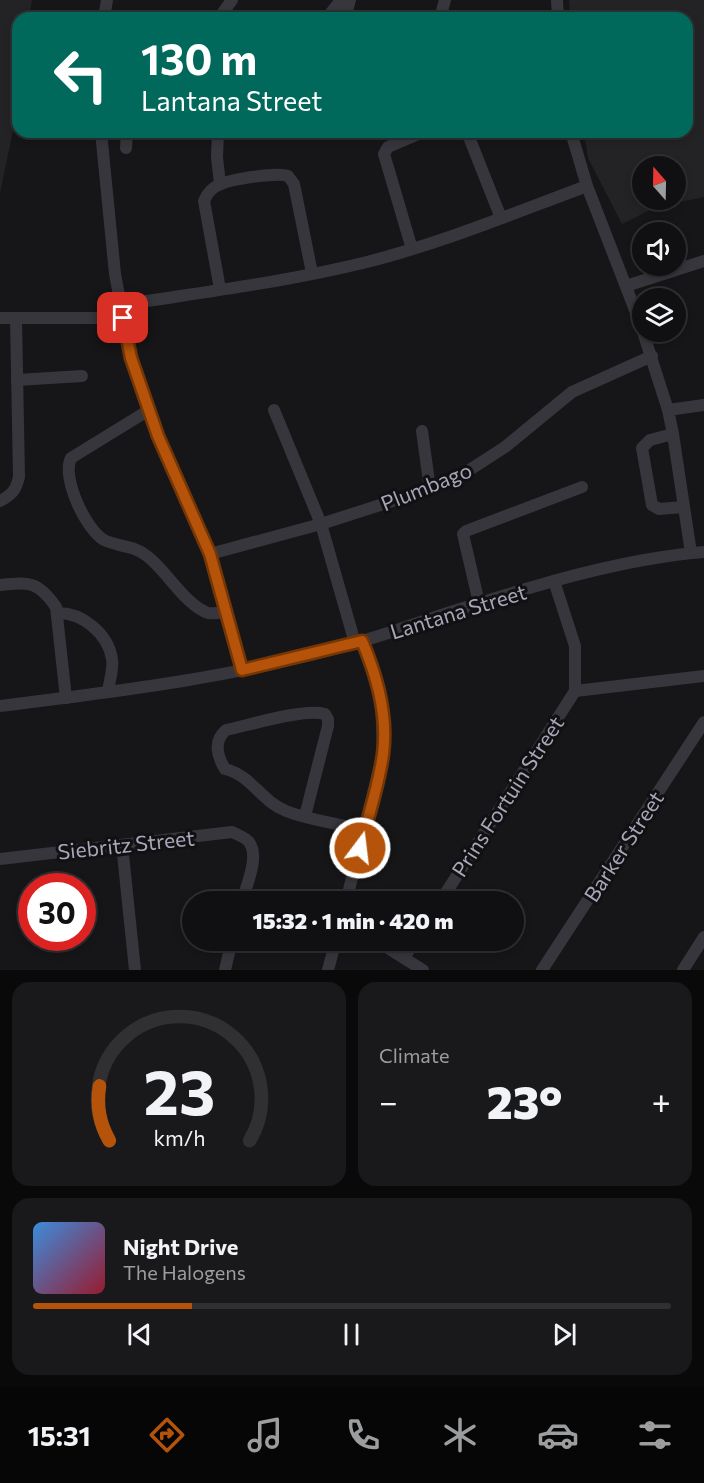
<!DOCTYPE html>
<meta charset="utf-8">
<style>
body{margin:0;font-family:Commissioner,sans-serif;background:#19191b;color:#f1f3f6;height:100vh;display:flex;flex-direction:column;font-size:22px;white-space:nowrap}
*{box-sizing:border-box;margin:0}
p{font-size:20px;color:#9c9d9f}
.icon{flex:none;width:33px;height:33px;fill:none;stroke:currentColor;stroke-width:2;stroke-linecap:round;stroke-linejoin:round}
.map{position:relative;height:970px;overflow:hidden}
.panel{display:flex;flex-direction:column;gap:12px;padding:12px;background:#09090a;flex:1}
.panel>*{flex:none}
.hud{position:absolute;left:12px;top:12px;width:681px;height:126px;border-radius:18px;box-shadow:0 3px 9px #0003,0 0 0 2px #303032;background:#00695c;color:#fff;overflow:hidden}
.needle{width:39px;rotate:340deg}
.fabs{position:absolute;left:632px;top:156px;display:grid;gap:12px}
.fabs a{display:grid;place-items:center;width:54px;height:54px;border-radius:50%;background:#101012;box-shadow:0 3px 9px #0003,0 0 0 2px #303032;font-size:30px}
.speed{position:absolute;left:18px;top:873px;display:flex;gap:12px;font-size:30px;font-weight:700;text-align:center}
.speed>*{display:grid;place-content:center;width:78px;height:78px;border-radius:50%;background:#101012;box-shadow:0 3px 9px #0003,0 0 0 2px #303032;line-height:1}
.speed .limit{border:9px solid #d22;background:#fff;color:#111}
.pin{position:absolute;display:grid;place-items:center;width:51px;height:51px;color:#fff;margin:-26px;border-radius:12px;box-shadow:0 3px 9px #0006}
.me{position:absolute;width:66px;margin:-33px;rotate:15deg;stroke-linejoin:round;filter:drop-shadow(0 0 4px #0008)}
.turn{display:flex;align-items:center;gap:21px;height:126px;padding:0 30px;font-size:27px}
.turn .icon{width:78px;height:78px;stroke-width:2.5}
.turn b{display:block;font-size:42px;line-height:51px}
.big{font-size:45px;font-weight:800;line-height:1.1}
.panel .tile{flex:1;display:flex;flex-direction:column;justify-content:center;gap:9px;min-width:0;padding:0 21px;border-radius:18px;background:#19191b}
.panel .dial{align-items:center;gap:0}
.dial svg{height:156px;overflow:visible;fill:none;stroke:#303032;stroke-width:7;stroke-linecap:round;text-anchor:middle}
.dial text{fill:#f1f3f6;stroke:none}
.song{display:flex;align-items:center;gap:18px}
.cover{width:72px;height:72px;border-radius:9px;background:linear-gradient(135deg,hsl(210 70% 55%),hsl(350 70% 35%))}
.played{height:6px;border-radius:3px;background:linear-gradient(90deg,#b45309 25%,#303032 25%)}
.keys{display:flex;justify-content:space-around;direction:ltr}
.heat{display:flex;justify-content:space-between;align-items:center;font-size:33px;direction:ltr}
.panel .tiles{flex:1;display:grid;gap:12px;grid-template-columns:1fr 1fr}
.tile:last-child{grid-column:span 2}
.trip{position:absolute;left:182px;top:891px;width:342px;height:60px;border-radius:30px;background:#101012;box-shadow:0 3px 9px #0003,0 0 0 2px #303032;font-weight:800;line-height:60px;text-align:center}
.tab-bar{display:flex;height:96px;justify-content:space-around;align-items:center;background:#060607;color:#9c9d9f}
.tab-bar .icon{width:42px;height:42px}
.tab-bar .active{color:#b45309}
.tab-bar b{font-size:27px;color:#f1f3f6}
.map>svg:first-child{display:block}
.built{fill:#232225;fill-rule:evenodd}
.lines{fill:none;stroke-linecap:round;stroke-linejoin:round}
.minor{stroke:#37363d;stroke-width:12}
.route-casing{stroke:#753606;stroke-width:15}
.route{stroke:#b45309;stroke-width:10}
.labels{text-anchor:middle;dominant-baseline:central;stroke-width:6;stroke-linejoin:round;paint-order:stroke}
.street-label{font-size:21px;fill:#a7a7b9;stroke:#111113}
</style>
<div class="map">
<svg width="704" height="970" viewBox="0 0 704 970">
<rect width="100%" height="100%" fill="#161618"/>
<!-- built -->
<g class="built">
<path d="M0,0H32L29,18H18V107L0,193Z"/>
<path d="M569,0H704V197L656,207L622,224L588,158L584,132H687V18H570ZM642,166H675V200H642Z"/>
</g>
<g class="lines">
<!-- minor -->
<g class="minor">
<path d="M557,0L558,18"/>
<path d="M104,18L107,0"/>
<path d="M219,18L232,0"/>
<path d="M327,18L341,0"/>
<path d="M345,18L350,0"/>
<path d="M440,18L445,0"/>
<path d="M101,132L115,274L131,358L158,436L210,554L242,670"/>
<path d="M218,132L217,157L220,184"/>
<path d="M467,132L501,218"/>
<path d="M571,132L587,186L642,328"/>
<path d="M126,148L127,132"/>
<path d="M412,249L384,154L388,147L423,132"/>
<path d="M626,286L704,261"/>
<path d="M220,289L204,201C207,193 213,187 221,184C232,179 278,172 288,176L294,184L312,273"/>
<path d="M121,305C203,292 286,282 367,262C442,243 514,213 587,186"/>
<path d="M0,318H124"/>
<path d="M643,332L668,410L673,434L691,553"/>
<path d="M17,380L82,376"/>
<path d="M149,410L71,458C61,477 86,530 104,540C118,547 134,545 147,556C166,570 186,606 208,613C214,614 220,613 226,612"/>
<path d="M274,410L321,524L355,643"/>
<path d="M668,410L704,405"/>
<path d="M422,431L430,489"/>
<path d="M673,434L650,440L642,448L652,505L659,509L683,507"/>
<path d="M0,501C12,495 16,490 19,477L16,318"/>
<path d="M210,554L321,524L430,489L457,478L505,447L572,392L652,356"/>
<path d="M554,581L575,646V691"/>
<path d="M0,585C29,582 38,581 56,607L66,698"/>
<path d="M479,603L463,534L466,531L582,487"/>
<path d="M57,613C81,612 108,633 112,659C114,668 109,682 108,692"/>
<path d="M575,691L704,676"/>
<path d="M0,706C122,691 244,676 362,641C394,632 425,620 457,610C537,585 620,559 704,552"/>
<path d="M305,816L328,726V719L325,714C304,708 250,725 226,730C213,741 217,756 225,769C251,775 261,801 286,811C309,820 340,824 364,830"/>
<path d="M122,845L135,970"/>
<path d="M0,859L232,832C238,835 245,837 249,842C260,856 246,886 242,902"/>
<path d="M346,902L383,753L381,698L362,641"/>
<path d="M440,902L575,691"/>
<path d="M370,940L383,945L423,970"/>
<path d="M404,958L415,940"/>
<path d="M225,970L232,940"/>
<path d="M328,970L336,940"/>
<path d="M542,970L704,722"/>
<path d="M683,970L704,937"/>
</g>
</g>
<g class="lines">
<defs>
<path id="route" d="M123,318L131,358L158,436L210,554L242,670L362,641C377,676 388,716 383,754C379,785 368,817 360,848"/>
</defs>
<!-- route casing -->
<use href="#route" class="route-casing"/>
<!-- route -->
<use href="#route" class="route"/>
</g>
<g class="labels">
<!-- street labels -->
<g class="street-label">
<text transform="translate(426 486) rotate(-22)">Plumbago</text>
<text transform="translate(458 611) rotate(-17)">Lantana Street</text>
<text transform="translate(507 796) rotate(-57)">Prins Fortuin Street</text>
<text transform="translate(126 844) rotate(-6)">Siebritz Street</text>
<text transform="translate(623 846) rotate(-57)">Barker Street</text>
</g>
</g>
</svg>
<div class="fabs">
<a><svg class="needle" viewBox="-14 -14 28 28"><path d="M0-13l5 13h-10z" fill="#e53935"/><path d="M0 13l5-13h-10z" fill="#9c9d9f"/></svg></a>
<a><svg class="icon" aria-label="sound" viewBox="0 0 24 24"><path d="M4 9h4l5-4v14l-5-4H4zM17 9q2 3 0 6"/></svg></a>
<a><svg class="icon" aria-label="layers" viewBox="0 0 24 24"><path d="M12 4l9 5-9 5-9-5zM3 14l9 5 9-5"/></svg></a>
</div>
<div class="speed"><div class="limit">30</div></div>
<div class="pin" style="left:123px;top:318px;background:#d93025"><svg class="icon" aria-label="arrive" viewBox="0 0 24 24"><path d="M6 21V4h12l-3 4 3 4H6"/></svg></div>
<svg class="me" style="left:360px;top:848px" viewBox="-20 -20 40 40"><circle r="17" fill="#b45309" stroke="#fff" stroke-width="3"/><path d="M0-11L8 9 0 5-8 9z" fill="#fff"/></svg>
<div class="trip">15:32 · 1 min · 420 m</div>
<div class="hud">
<div class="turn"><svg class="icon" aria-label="left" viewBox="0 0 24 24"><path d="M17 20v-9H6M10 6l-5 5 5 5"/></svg><div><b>130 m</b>Lantana Street</div></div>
</div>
</div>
<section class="panel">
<div class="tiles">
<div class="tile dial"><svg viewBox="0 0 100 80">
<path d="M14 69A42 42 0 1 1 86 69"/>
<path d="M14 69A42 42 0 0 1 9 41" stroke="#b45309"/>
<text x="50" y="56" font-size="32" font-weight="700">23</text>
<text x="50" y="72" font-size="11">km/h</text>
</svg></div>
<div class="tile"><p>Climate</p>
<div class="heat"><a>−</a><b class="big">23°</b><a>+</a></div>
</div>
<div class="tile">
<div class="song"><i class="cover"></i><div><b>Night Drive</b><p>The Halogens</p></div></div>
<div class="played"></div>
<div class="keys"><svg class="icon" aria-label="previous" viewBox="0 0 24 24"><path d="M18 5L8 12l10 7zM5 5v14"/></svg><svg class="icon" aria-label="pause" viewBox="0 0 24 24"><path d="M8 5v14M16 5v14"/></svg><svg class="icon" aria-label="next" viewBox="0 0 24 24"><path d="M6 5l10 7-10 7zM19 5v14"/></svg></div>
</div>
</div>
</section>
<nav class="tab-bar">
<b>15:31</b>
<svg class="icon active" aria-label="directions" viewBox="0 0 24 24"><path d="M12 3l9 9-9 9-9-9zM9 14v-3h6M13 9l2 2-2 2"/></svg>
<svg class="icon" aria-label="music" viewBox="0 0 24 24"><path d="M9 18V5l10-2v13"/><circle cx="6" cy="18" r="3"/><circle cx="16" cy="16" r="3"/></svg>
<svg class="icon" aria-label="phone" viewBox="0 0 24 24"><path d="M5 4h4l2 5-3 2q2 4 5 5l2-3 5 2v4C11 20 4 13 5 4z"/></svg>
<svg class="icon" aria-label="climate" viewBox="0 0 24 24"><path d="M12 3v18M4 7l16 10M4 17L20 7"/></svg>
<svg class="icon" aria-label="car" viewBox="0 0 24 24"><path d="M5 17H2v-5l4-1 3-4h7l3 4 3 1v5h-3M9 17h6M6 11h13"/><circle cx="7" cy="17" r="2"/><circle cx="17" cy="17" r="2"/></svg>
<svg class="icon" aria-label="filters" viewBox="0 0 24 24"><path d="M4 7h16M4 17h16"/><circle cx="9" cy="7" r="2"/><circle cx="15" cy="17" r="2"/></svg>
</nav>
